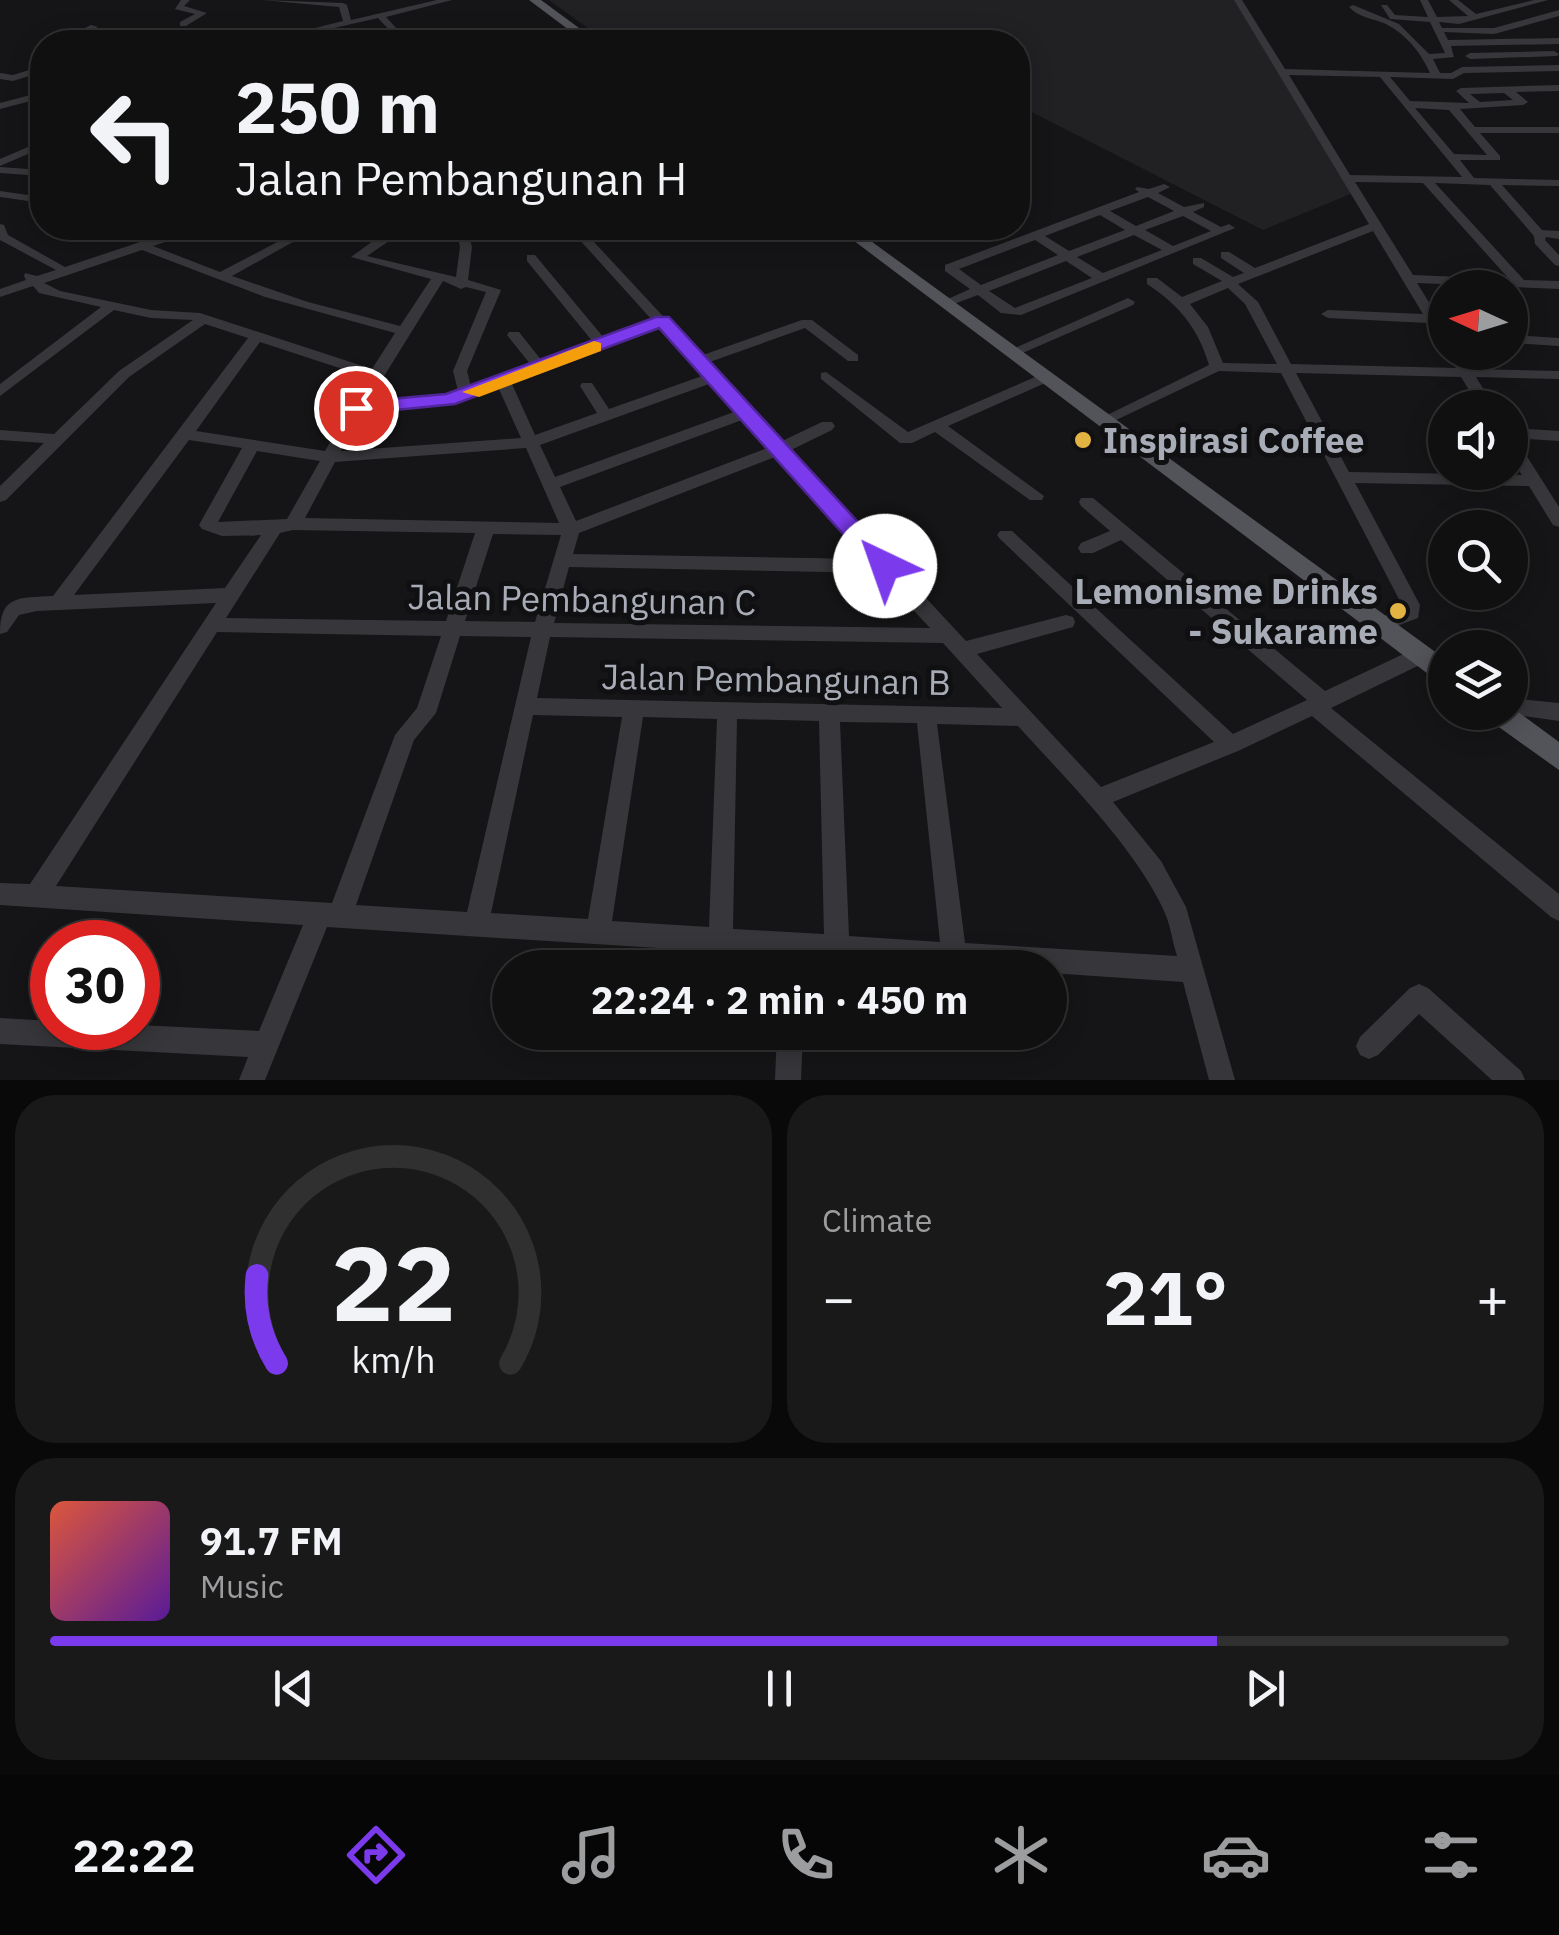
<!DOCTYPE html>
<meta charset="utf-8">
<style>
body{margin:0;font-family:"IBM Plex Sans",sans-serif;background:#19191a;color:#f1f3f6;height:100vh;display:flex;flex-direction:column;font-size:38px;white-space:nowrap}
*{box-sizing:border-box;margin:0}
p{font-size:32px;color:#9c9d9f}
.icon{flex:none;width:55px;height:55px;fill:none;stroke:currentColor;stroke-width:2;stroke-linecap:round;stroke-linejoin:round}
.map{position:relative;height:1080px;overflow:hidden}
.panel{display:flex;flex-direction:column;gap:15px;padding:15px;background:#090909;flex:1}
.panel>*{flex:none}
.top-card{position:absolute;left:30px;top:30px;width:1000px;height:210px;border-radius:40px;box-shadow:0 5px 25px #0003,0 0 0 2px #303031;background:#101011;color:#f1f3f6;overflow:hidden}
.needle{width:65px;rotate:274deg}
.buttons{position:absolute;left:1428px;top:270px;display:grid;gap:20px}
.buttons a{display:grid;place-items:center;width:100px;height:100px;border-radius:50%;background:#101011;box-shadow:0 5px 25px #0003,0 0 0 2px #303031;font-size:50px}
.speed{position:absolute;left:30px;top:920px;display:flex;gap:20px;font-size:50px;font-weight:700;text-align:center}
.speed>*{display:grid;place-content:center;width:130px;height:130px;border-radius:50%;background:#101011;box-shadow:0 5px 25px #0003,0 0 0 2px #303031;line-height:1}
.speed .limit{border:15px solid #d22;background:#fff;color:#111}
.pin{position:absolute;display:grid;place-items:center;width:85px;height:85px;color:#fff;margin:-42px;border:5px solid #fff;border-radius:50%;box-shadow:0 2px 10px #0007}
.me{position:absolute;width:110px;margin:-55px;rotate:318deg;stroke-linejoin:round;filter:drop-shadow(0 0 8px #0008)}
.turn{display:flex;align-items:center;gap:35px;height:210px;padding:0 40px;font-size:45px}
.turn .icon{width:130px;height:130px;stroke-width:2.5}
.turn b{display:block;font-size:70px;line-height:85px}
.big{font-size:75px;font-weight:700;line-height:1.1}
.panel .tile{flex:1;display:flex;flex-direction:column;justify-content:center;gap:15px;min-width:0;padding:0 35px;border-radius:40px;background:#19191a}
.panel .dial{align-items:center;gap:0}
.dial svg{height:260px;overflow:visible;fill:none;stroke:#303031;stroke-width:7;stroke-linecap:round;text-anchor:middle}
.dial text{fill:#f1f3f6;stroke:none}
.song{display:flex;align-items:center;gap:30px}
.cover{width:120px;height:120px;border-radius:15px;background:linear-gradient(135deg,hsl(10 70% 55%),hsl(270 70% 35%))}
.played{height:10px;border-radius:5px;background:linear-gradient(90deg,#7c3aed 80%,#303031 80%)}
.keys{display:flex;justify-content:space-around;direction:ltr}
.heat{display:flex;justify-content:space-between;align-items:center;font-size:55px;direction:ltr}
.panel .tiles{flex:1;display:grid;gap:15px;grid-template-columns:1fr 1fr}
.tile:last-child{grid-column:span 2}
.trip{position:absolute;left:492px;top:950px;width:575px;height:100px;border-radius:50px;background:#101011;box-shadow:0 5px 25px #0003,0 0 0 2px #303031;font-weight:700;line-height:100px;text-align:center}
.menu{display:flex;height:160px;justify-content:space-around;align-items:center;background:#060607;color:#9c9d9f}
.menu .icon{width:70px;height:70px}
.menu .on{color:#7c3aed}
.menu b{font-size:45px;color:#f1f3f6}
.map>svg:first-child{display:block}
.built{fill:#212124}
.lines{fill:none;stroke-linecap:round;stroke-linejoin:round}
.minor{fill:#37373b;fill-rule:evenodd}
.major{fill:#53545a;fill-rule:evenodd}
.route{fill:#7c3aed;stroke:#51269a;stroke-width:2.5}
.slow{fill:#f59e0b}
.poi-dot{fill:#e2b342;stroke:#101012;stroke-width:4}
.labels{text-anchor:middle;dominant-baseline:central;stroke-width:10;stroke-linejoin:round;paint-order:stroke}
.poi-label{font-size:35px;font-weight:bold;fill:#a8acb6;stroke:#101012;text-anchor:start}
.street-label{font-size:35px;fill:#a8acb6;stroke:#101012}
</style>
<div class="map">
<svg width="1559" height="1080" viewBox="0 0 1559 1080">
<rect width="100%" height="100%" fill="#151517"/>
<!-- built -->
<path class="built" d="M549,0H1235L1353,193L1263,230L1018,105V42H896L874,31L826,42H607Z"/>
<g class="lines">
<!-- minor -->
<g class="minor">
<path d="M181,0H190L184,6L207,13L186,26H180V22L195,14L175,9Z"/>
<path d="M262,0L343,3L347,5L351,20L437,0H452L386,17L409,42H401L397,39L358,42L393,34L378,18L273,42H259L343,21L339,7Z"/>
<path d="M1234,0H1242L1285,69L1430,73C1421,53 1406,34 1386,24C1372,18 1360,18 1349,7L1353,5L1399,24L1429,54L1445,53L1430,22L1390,19L1381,5H1387L1395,15L1428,17L1420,0H1428L1437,17L1468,16L1449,0H1458L1476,14L1534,0H1548L1459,24L1439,22L1442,28H1494L1559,10V16L1494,34L1444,32L1448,40L1559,38V44L1451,46L1454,57L1433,59L1440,73H1451L1462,67L1559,65V71L1464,73L1453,79L1390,77L1410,101L1469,103L1456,91L1461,88L1559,85V91L1516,92L1528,102L1523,105L1460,109L1475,127H1559V133H1480L1500,156V160H1460L1474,178L1559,180V186L1502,185L1542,230L1559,231V239L1546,237L1545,240L1559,255V266L1555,265L1535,244L1534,236L1490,185L1435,183L1524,280L1559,281V289L1417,283L1445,328V343L1440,342L1428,323L1328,318L1321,314L1328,310L1423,314L1373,231L1238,284L1258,302L1291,364L1456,368L1446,352H1460L1471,369L1559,371V379L1476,377L1495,408H1480L1461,377L1296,373L1349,472L1522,475L1510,456V428L1559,431V441L1511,438L1516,439L1559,507V527L1553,525L1529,486L1355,483L1420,605L1418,618L1381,632L1374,630L1372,625L1374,620L1402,609V605L1281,373L1219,371L1110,423L1105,425L1097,420L1209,365C1198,328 1179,305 1147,284V278H1157L1182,297L1222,281L1193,264V258H1201L1233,277L1244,273L1221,258V252H1229L1255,268L1369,224ZM1289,75L1380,77L1462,177L1350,175ZM1504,93L1513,100L1480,102L1470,94ZM1415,108L1449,110L1487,155L1454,154ZM1355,182L1423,183L1509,279L1413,275ZM1228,288L1245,304L1277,364L1223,363L1208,327L1190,304Z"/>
<path d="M91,25L98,27L67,42H57Z"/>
<path d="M430,28L446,42H437L426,31Z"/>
<path d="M578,29L581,34L498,42H472Z"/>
<path d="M1554,51L1559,54L1557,56L1470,59L1465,56L1470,53Z"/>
<path d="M42,66V72L13,81L0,79V73L13,75Z"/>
<path d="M42,92V98L0,109V103Z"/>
<path d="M42,141V148L0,166V159Z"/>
<path d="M0,167L42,170V176L0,173Z"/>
<path d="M1164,184L1170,187L1158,193L1184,207L1204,203V207L1193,212L1221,227L1229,224L1235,228L1021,315L1001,313L978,295L946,307L939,303L970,289L945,271V265L1139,192L1135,189L1137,187L1149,189ZM1148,197L1174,211L1136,226L1110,211ZM1100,215L1125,230L1069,251L1045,236ZM1183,216L1211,231L1173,246L1145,230ZM1134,235L1162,250L1103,273L1077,257ZM1035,240L1058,255L981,285L959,269ZM1066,261L1092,278L1015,308L989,291Z"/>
<path d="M0,191L42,197V203L0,197Z"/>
<path d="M0,224L4,225L8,235L65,267L143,241L115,231L113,228H129L152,238L184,228H200L198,231L153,246L220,272L304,228H318L232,276L308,302L400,326L431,279L351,257L384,233L380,228H392L397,234L395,237L367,256L456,277L460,247L456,229L467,228L472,247L468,280L501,290L467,371L471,387L531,365L507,335L509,332H519L542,361L593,342L527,261V255H535L604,338L652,320L569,228H581L700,356L802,320H812L858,355V361H848L805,328L707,363L780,442L822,422H832L835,426L832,430L789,451L966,641L1066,615L1073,617L1075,622L1073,627L977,654L1101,787L1214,742L1000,539L997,535L1000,531H1012L1233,734L1307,700L1121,540L1093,553H1081L1078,548L1081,543L1110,531L1081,506L1079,502L1081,498H1093L1325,691L1414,649L1421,647L1428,649L1431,655L1428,661L1331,708L1559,894V921L1551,917L1312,716L1238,751L1113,802L1161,861L1186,907L1235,1080H1209L1183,982L1050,973V968H950L807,957L806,968H782V956L327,927L265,1080H239L248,1057L0,1044V1018L52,1021V1028H138V1025L259,1031L303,925L0,905V883L30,884L216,603L37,611L19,615L7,632L0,634C0,595 18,598 53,596L248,338L205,324L129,377L6,500L0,502V486L44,443L0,440V430L54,434L119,371L193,320L151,318L114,310L0,396V384L101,307L39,293L33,286L0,297V289L26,280L24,276L25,273L37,276L56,270L0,240ZM142,250L265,297L395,333L372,369L200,313L151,310L60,291L44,283ZM443,281L461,289L466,287L486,292L453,371L458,391L447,396L368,402ZM658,327L702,376L609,409L592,383H582L580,386L597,413L535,435L511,382ZM260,342L367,377L325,451L196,431ZM709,384L734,412L555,477L540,445ZM498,387L521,438L341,451L362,412L449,405ZM742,420L767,448L576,521L560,487ZM189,440L242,448L199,525L202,529L222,536L261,535L225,588L74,595ZM526,448L559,523L305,518L335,462ZM257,451L320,461L287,519L218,522ZM775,457L867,559L573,554L579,533ZM293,530L475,533L446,621L226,618L280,533ZM493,534L561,535L535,622L465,621ZM569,567L879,573L930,628L554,623ZM217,632L441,636L417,708L395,735L332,903L56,886ZM460,636L531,637L467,912L356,905L414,740L436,713ZM550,637L943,643L1002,708L537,698ZM533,715L622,717L588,919L491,913ZM643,717L717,719L709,927L612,921ZM737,719L819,721L824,934L733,929ZM840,722L917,723L940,942L849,936ZM937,724L1018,726C1065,778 1141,853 1167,918C1171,930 1173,944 1177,956L965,943Z"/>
<path d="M1128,298L1135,302L1133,305L1018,355H1008L1006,352Z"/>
<path d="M1510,335L1559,338V346L1510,343Z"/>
<path d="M826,372L908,432L1042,374H1052V380L948,426L1044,496L1042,500H1030L935,432L912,443H900L821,379V373Z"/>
<path d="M1510,698L1559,703V721L1503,713L1510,712Z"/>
<path d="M1419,984L1428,988L1521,1071L1525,1080H1492L1419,1014L1378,1055L1369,1059L1360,1055L1356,1046L1360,1037L1410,988Z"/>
<path d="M777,1032H803L801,1080H775Z"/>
</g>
<!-- major -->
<g class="major">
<path d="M529,0H541L598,42H585Z"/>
<path d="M837,228H853L1445,659V683L1436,680Z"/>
<path d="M1510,706L1559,742V770L1489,720L1485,712H1510Z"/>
</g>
</g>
<!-- route -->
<path class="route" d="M656,317H669L893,560V572H877L659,328L455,404L356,414L346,408L356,402L446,394Z"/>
<!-- slow -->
<path class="slow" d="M594,341L601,343V351L479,397L462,392Z"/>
<!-- markers -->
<g class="poi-dot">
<circle cx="1083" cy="440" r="10"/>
<circle cx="1398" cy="611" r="10"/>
</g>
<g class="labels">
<!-- poi labels -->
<g class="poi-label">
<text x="1103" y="440">Inspirasi Coffee</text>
<text x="1378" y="591" text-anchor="end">Lemonisme Drinks<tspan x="1378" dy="40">- Sukarame</tspan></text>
</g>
<!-- street labels -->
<g class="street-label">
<text transform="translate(582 599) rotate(1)">Jalan Pembangunan C</text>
<text transform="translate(776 679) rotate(1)">Jalan Pembangunan B</text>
</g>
</g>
</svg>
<div class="buttons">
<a><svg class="needle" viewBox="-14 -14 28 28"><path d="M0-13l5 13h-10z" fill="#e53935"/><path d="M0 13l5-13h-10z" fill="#9c9d9f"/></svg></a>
<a><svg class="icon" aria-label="sound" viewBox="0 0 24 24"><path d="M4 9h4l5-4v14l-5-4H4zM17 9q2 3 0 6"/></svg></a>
<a><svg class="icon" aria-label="search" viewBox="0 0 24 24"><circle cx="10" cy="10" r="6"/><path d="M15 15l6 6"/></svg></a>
<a><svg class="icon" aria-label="layers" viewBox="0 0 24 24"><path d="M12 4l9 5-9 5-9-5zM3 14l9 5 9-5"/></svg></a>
</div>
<div class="speed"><div class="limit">30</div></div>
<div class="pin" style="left:356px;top:408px;background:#d93025"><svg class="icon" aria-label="arrive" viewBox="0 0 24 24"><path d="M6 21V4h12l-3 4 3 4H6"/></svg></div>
<svg class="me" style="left:885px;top:566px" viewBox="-20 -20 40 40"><circle r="19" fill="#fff"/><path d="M0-13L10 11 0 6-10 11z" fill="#7c3aed"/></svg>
<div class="trip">22:24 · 2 min · 450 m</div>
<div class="top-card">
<div class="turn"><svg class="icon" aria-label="left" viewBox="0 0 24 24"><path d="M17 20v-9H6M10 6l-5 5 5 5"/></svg><div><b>250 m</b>Jalan Pembangunan H</div></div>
</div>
</div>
<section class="panel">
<div class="tiles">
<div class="tile dial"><svg viewBox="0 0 100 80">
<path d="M14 69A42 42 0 1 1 86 69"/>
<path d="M14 69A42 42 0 0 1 8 42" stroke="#7c3aed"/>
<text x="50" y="56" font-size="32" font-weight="700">22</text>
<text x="50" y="72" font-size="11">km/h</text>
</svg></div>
<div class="tile"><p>Climate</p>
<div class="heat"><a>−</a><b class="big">21°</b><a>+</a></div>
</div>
<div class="tile">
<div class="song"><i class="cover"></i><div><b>91.7 FM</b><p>Music</p></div></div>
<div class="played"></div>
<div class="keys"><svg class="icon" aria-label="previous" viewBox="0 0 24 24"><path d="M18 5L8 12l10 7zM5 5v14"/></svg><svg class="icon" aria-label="pause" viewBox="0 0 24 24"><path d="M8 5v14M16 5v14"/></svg><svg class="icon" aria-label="next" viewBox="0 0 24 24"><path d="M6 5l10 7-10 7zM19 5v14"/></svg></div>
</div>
</div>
</section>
<nav class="menu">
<b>22:22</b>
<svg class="icon on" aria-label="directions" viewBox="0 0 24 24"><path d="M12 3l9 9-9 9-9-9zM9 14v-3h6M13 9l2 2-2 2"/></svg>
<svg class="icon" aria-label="music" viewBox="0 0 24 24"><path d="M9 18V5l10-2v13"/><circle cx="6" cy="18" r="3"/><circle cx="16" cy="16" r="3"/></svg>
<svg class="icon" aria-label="phone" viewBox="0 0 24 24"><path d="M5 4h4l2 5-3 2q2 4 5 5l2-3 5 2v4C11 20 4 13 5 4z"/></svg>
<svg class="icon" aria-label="climate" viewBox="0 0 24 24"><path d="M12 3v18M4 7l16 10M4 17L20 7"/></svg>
<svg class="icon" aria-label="car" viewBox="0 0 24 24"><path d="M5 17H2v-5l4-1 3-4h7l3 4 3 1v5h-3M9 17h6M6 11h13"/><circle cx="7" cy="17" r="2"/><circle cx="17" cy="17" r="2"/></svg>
<svg class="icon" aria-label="filters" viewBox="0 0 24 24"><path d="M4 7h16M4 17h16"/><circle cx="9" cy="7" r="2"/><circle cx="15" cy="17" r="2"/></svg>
</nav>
